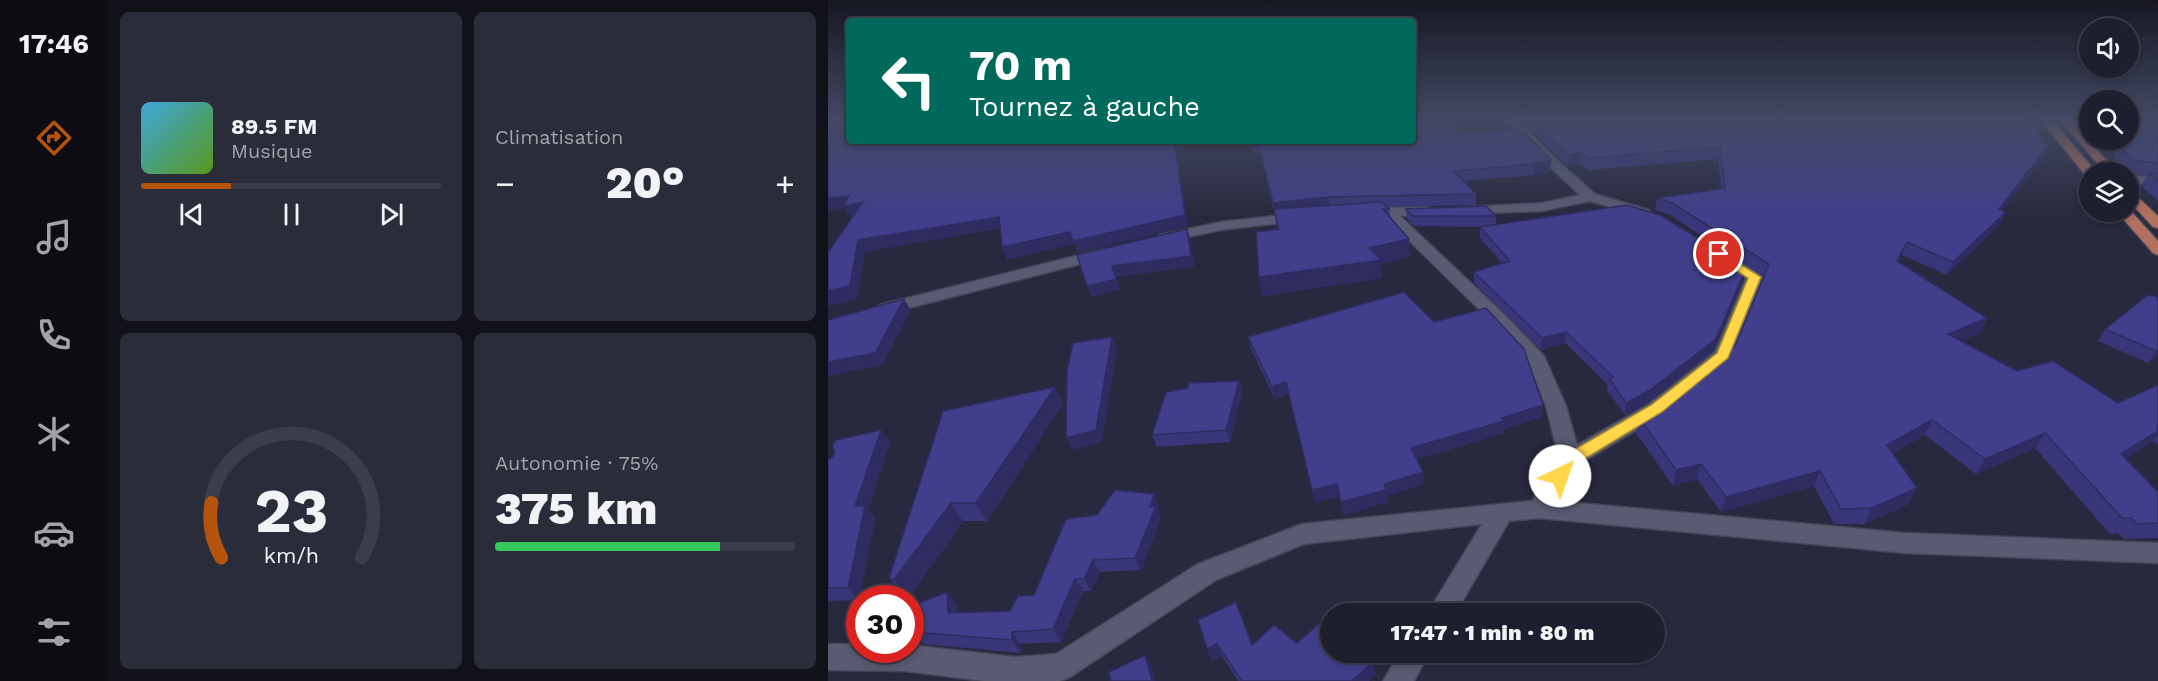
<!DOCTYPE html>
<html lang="fr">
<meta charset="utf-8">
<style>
body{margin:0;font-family:"Work Sans",sans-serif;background:#2b2c3a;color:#f1f3f6;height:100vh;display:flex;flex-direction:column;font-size:22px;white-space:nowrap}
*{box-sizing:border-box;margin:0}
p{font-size:20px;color:#a1a2aa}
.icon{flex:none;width:33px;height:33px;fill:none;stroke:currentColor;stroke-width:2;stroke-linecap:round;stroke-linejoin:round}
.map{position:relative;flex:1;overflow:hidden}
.sheet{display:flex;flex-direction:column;gap:12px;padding:12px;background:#101119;width:720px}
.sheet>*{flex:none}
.top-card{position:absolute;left:18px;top:18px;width:570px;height:126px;border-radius:6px;box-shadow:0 3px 9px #0003,0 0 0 2px #3c3d4a;background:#00695c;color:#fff;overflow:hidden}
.fabs{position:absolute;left:1251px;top:18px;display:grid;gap:12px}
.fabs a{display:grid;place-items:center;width:60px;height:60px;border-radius:50%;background:#1e1f2e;box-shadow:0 3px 9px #0003,0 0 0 2px #3c3d4a;font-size:30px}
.speed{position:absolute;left:18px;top:585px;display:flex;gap:12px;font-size:30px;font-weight:700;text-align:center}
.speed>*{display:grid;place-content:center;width:78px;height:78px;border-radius:50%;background:#1e1f2e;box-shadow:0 3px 9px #0003,0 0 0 2px #3c3d4a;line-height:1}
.speed .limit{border:9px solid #d22;background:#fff;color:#111}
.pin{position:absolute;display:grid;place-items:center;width:51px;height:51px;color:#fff;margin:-26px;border:3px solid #fff;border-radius:50%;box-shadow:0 2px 6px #0007}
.me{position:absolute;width:66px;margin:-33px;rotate:42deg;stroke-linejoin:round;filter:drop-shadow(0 0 4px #0008)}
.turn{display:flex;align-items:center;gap:21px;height:126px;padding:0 24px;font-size:27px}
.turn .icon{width:78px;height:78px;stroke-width:2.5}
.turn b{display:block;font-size:42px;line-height:51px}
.big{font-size:45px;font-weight:800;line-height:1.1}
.sheet .card{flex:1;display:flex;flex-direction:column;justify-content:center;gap:9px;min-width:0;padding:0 21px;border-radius:9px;background:#2b2c3a}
.sheet .dial{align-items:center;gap:0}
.dial svg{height:156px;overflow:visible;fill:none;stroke:#3c3d4a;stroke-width:7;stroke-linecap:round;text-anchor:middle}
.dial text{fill:#f1f3f6;stroke:none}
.song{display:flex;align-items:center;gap:18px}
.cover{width:72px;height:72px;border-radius:9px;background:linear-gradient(135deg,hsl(200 70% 55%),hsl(90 70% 35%))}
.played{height:6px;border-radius:3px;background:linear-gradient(90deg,#b45309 30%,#3c3d4a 30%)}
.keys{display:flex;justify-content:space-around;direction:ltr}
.heat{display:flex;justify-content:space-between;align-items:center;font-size:33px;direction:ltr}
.charge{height:9px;border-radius:4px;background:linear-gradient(90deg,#34c759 75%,#3c3d4a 0)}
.sheet .tiles{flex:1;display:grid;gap:12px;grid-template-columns:repeat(2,1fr)}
.trip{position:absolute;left:492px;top:603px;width:345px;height:60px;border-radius:30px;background:#1e1f2e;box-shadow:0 3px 9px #0003,0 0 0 2px #3c3d4a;font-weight:800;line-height:60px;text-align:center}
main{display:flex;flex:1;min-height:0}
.menu{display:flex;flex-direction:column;width:108px;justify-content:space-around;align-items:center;background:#0c0c12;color:#a1a2aa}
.menu .icon{width:42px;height:42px}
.menu .on{color:#b45309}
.menu b{font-size:27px;color:#f1f3f6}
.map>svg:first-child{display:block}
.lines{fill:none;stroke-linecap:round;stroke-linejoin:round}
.minor-casing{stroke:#434456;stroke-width:3}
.major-casing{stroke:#434456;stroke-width:3}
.minor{fill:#595b72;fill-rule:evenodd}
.major{fill:#b2715e;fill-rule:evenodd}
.wall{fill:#383678}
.shaded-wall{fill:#2e2c61}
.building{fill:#413f8b;stroke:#2e2c61;stroke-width:1.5}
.route{fill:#ffd54a;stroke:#a68a30;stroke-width:1.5}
</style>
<main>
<nav class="menu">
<b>17:46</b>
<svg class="icon on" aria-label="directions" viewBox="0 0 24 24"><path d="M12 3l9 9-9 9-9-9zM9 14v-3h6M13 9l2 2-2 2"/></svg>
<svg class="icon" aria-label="music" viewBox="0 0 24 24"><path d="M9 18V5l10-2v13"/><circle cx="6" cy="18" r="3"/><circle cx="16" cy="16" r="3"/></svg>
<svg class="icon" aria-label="phone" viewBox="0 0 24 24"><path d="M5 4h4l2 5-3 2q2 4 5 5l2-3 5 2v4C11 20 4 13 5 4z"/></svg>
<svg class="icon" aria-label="climate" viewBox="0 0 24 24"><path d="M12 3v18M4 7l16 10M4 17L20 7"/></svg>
<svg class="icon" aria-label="car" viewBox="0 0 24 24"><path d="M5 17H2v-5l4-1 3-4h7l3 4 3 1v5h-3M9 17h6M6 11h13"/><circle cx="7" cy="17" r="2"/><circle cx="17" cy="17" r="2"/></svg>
<svg class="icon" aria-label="filters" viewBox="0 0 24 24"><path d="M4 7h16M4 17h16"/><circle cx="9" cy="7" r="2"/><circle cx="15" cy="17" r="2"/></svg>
</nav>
<section class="sheet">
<div class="tiles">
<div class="card">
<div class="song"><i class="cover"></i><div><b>89.5 FM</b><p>Musique</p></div></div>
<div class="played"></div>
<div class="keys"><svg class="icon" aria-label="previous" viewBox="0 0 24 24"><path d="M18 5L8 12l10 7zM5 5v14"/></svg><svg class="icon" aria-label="pause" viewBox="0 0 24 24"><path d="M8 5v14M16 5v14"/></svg><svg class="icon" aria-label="next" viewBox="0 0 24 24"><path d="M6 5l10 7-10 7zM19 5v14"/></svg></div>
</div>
<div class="card"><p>Climatisation</p>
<div class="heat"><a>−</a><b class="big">20°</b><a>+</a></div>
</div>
<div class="card dial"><svg viewBox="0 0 100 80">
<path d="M14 69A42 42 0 1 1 86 69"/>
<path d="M14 69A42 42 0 0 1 9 41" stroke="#b45309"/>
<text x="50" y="56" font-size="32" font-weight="700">23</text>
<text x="50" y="72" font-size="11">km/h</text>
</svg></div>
<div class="card"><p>Autonomie · 75%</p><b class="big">375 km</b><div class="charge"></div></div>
</div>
</section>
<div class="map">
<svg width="1330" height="681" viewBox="0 0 1330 681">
<rect width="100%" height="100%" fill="#28293e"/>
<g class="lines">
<defs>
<g id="minor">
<path d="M680,119H691L717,149L767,194L821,210L823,213L816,217L762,201L714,211L635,214L633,211L640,207L714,203L752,195L709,155Z"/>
<path d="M1300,174L1330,179V187L1300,182Z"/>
<path d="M601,207L608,211L606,214L572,216L680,318L716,356L738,406L749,445L821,404L887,352L918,278L893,261L890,258L893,255H903L935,277L902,359L835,414L750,465L728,501L1077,533L1330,543V563L1077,553L711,518L681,521L627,614H599L654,524L476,544L388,580L242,677L232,681H156L77,671L0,670V644H32V650H82V645L187,657L228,654L370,564L474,524L704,501L731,459L718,406L700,362L668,326L556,216H538L531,212L538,208Z"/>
<path d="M472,213L477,214V220L393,230L336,242L329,238L331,235L393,222Z"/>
<path d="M275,249L280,251L283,254L280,257L57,314L49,309L51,305Z"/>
<path d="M572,652H602L586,681H555Z"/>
</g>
<g id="major">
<path d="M1212,119H1223L1268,172L1258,176Z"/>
<path d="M1231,119H1242L1289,172H1277Z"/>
<path d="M1300,188L1330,216V228L1325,227L1300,200Z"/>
<path d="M1301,209L1330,241V255L1325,253L1289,212H1300Z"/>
</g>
</defs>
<!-- minor casing -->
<use href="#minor" class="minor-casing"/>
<!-- major casing -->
<use href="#major" class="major-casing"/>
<!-- minor -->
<use href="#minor" class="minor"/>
<!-- major -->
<use href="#major" class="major"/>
</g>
<!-- wall -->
<g class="wall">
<path d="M695,119H1202L1215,158L1174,210L1178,212L1172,224L1119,275L1074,255L1071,262L1159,318L1152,333L1132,341L1189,371L1290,403L1330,385V444L1325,441L1298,459L1330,492V538L1296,539L1290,533L1282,534L1207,448L1148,474L1097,435L1065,453L1081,504L1036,524H1006L986,486L893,512L869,479L845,486L808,433L811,417L839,401L907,346L936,277L842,215L827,210L829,198L893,188L890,159L760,170L752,164L740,166L719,147Z"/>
<path d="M1245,119H1262V138Z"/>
<path d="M1330,119V201L1313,186L1319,176L1297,172L1291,167L1280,141L1268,140H1300Z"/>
<path d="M600,124L631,134L722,171L706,175L635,181L648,194V205L559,207L561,209L562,216L582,256L553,264L554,278L435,296L431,277L450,229L432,153H425L423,141Z"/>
<path d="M578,209L668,216V225L918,268L915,279L885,351L820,402L797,415L779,390L780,385L737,343L713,350L646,283V272L675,264L652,238V227H658L586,226L579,219Z"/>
<path d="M1330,297V354L1320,363L1270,341L1277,329Z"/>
<path d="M606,322L714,417L676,429V433L589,459L596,484L559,496L560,502L516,515L511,496L487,503L461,394L447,399L423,349L420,337Z"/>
<path d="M411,381L414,393L402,442L329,447L324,435L360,388Z"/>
<path d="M227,387L235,404L159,521H135L81,598L76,596L61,578L115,411Z"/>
<path d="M53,430L62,443L40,510L47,519L31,600L0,601V459H3Z"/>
<path d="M326,494L331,507L330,512L333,519L313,570L272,572L263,591H255L233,642L192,644L193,653L95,644L85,632L92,613L129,604V612L182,611L206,595L269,515Z"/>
<path d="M370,620L424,645L469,643L548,673L540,681H410L394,656L384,661L379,649Z"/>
</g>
<!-- shaded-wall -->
<g class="shaded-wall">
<path d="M346,141H379L349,149L360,226L250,253L246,244L179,260L174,247Z"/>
<path d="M1220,146L1215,158L1165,222L1171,209Z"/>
<path d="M752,152V164L740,166L741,155Z"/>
<path d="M723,160L722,171L706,175V164Z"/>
<path d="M21,196L35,202L42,214L22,217L17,208L0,210V198Z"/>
<path d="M500,197L502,208L447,214L445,203Z"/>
<path d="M1178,212L1172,224L1119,275L1125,262Z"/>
<path d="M171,217L176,228L37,252L29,299L0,306V291L30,240Z"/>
<path d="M359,229L362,239L366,267L288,277L292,290L263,297L259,286L284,266Z"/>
<path d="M581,239L582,256L553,264L554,278L435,296L431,277L541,248Z"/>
<path d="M1079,242L1074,255L1064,274L1069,261Z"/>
<path d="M918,268L915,279L885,351L820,402L797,415L798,403Z"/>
<path d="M76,299L83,310L55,365L0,376V362Z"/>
<path d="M1159,318L1152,333L1114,348L1120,334Z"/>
<path d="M738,332L737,343L713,350L714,338Z"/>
<path d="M284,337L289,348L274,442L244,450L238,438Z"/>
<path d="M1330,350V354L1320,363L1328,351Z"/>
<path d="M411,381L414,393L402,442L398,430Z"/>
<path d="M458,382L461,394L447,399L444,387Z"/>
<path d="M227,387L235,404L159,521L148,503Z"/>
<path d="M715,405L714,417L676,429V433L584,460L583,448Z"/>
<path d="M1104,420L1097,435L1052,460L1059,445Z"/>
<path d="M53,430L62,443L40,510L47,519L31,600L20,588L27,506Z"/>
<path d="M1330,431V435L1325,441L1282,470L1293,454Z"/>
<path d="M1217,433L1207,448L1148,474L1157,459Z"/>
<path d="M873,464L869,479L845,486L848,470Z"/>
<path d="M992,471L986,486L893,512L898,497Z"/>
<path d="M595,472L596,484L559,496L560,502L516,515L513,502L556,484Z"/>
<path d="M509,484L511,496L487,503L484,490Z"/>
<path d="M1089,488L1081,504L1036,524L1044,508Z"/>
<path d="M326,494L331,507L330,512L333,519L313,570L307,558Z"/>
<path d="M123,503L135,521L81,598L66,580Z"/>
<path d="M265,560L272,572L263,591L256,579Z"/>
<path d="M247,579L255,591L233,642L225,629Z"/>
<path d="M119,592L129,604L130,625L120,613Z"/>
<path d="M184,632L192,644L193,653L184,640Z"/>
<path d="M389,644L394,656L384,661L379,649Z"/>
<path d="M317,655L324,667L327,681H324Z"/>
<path d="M546,661L548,673L540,681H524Z"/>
</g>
<!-- building -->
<g class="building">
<path d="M2,119H21V141H346L357,215L245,241L242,232L174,247L171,217L30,240L22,286L0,291V252L35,202L15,206L21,196L0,198V120Z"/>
<path d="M585,119H596L600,124L625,122L631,134L693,129L723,160L706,164L626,171L648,194L500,197L445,203L430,143H423V141H585Z"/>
<path d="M704,119H1202L1220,146L1171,209L1178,212L1125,262L1079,242L1069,261L1159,318L1120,334L1189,371L1225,361L1290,403L1330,385V431L1293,454L1330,492V523L1309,524L1303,518H1294L1217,433L1157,459L1104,420L1059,445L1089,488L1044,508L1013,509L992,471L898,497L873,464L848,470L811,417L839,401L907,346L941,264L844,203L829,198L897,188L892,147L761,158L752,152L741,155L719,136Z"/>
<path d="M1300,119H1330V163L1305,160L1298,154L1292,140H1300Z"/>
<path d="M1321,173L1330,174V181Z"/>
<path d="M554,202L561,209H555L581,239L541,248L553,260L431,277L428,232L451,229L446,209Z"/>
<path d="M799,205L832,215L918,268L888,339L822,390L798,403L781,378L785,377L738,332L714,338L646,272L682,261L652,227Z"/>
<path d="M658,206L668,216H585L578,209Z"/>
<path d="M359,229L363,256L284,266L288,279L259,286L249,255Z"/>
<path d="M576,292L606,322L658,308L696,349L715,405L674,418L676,421L583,448L595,472L556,484L558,490L513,502L509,484L484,490L458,382L444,387L420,337Z"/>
<path d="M1320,295L1330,297V350L1328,351L1277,329Z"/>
<path d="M76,299L47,353L0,362V320Z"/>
<path d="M284,337L268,430L238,438L239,371L245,343Z"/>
<path d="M411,381L398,430L324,435L338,392L360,388L361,383Z"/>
<path d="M227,387L148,503H123L66,580L61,578L115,411Z"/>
<path d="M53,430L27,506H37L20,588H0V459H3L7,453L4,445L8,440Z"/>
<path d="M287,490L326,494L322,507L328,506L307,558L265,560L256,579H247L225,629L184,632V640L85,632V613H92L91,603L119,592L120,613L182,611L190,596L206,595L238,519L269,515Z"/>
<path d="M408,602L424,645L446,625L469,643L499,617L502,621V652H537L546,661L524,681H414L389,644L379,649L370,620Z"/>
<path d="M317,655L324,681H283L281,672Z"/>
</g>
<!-- sky -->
<linearGradient id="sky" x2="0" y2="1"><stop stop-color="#161722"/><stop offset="0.55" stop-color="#424963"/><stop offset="1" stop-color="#424963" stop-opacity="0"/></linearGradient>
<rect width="1330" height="215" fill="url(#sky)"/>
<!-- route -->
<path class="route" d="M891,251L933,277L900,358L834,412L748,464L738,480H726L723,476L737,455L823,405L889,353L920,278L887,257V252Z"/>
</svg>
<div class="fabs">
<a><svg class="icon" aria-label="sound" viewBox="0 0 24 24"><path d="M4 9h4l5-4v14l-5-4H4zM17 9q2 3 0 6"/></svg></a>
<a><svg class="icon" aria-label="search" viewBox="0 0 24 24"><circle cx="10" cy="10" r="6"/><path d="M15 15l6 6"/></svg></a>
<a><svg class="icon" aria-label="layers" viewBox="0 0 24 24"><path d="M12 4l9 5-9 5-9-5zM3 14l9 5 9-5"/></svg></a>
</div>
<div class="speed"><div class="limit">30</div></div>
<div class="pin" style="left:891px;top:254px;background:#d93025"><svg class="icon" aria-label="arrive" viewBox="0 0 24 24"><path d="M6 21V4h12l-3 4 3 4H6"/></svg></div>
<svg class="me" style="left:732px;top:476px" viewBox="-20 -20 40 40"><circle r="19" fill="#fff"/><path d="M0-13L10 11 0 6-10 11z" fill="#ffd54a"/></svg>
<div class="trip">17:47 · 1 min · 80 m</div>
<div class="top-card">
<div class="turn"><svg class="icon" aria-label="left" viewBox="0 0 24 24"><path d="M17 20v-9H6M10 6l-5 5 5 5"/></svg><div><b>70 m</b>Tournez à gauche</div></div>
</div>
</div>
</main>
